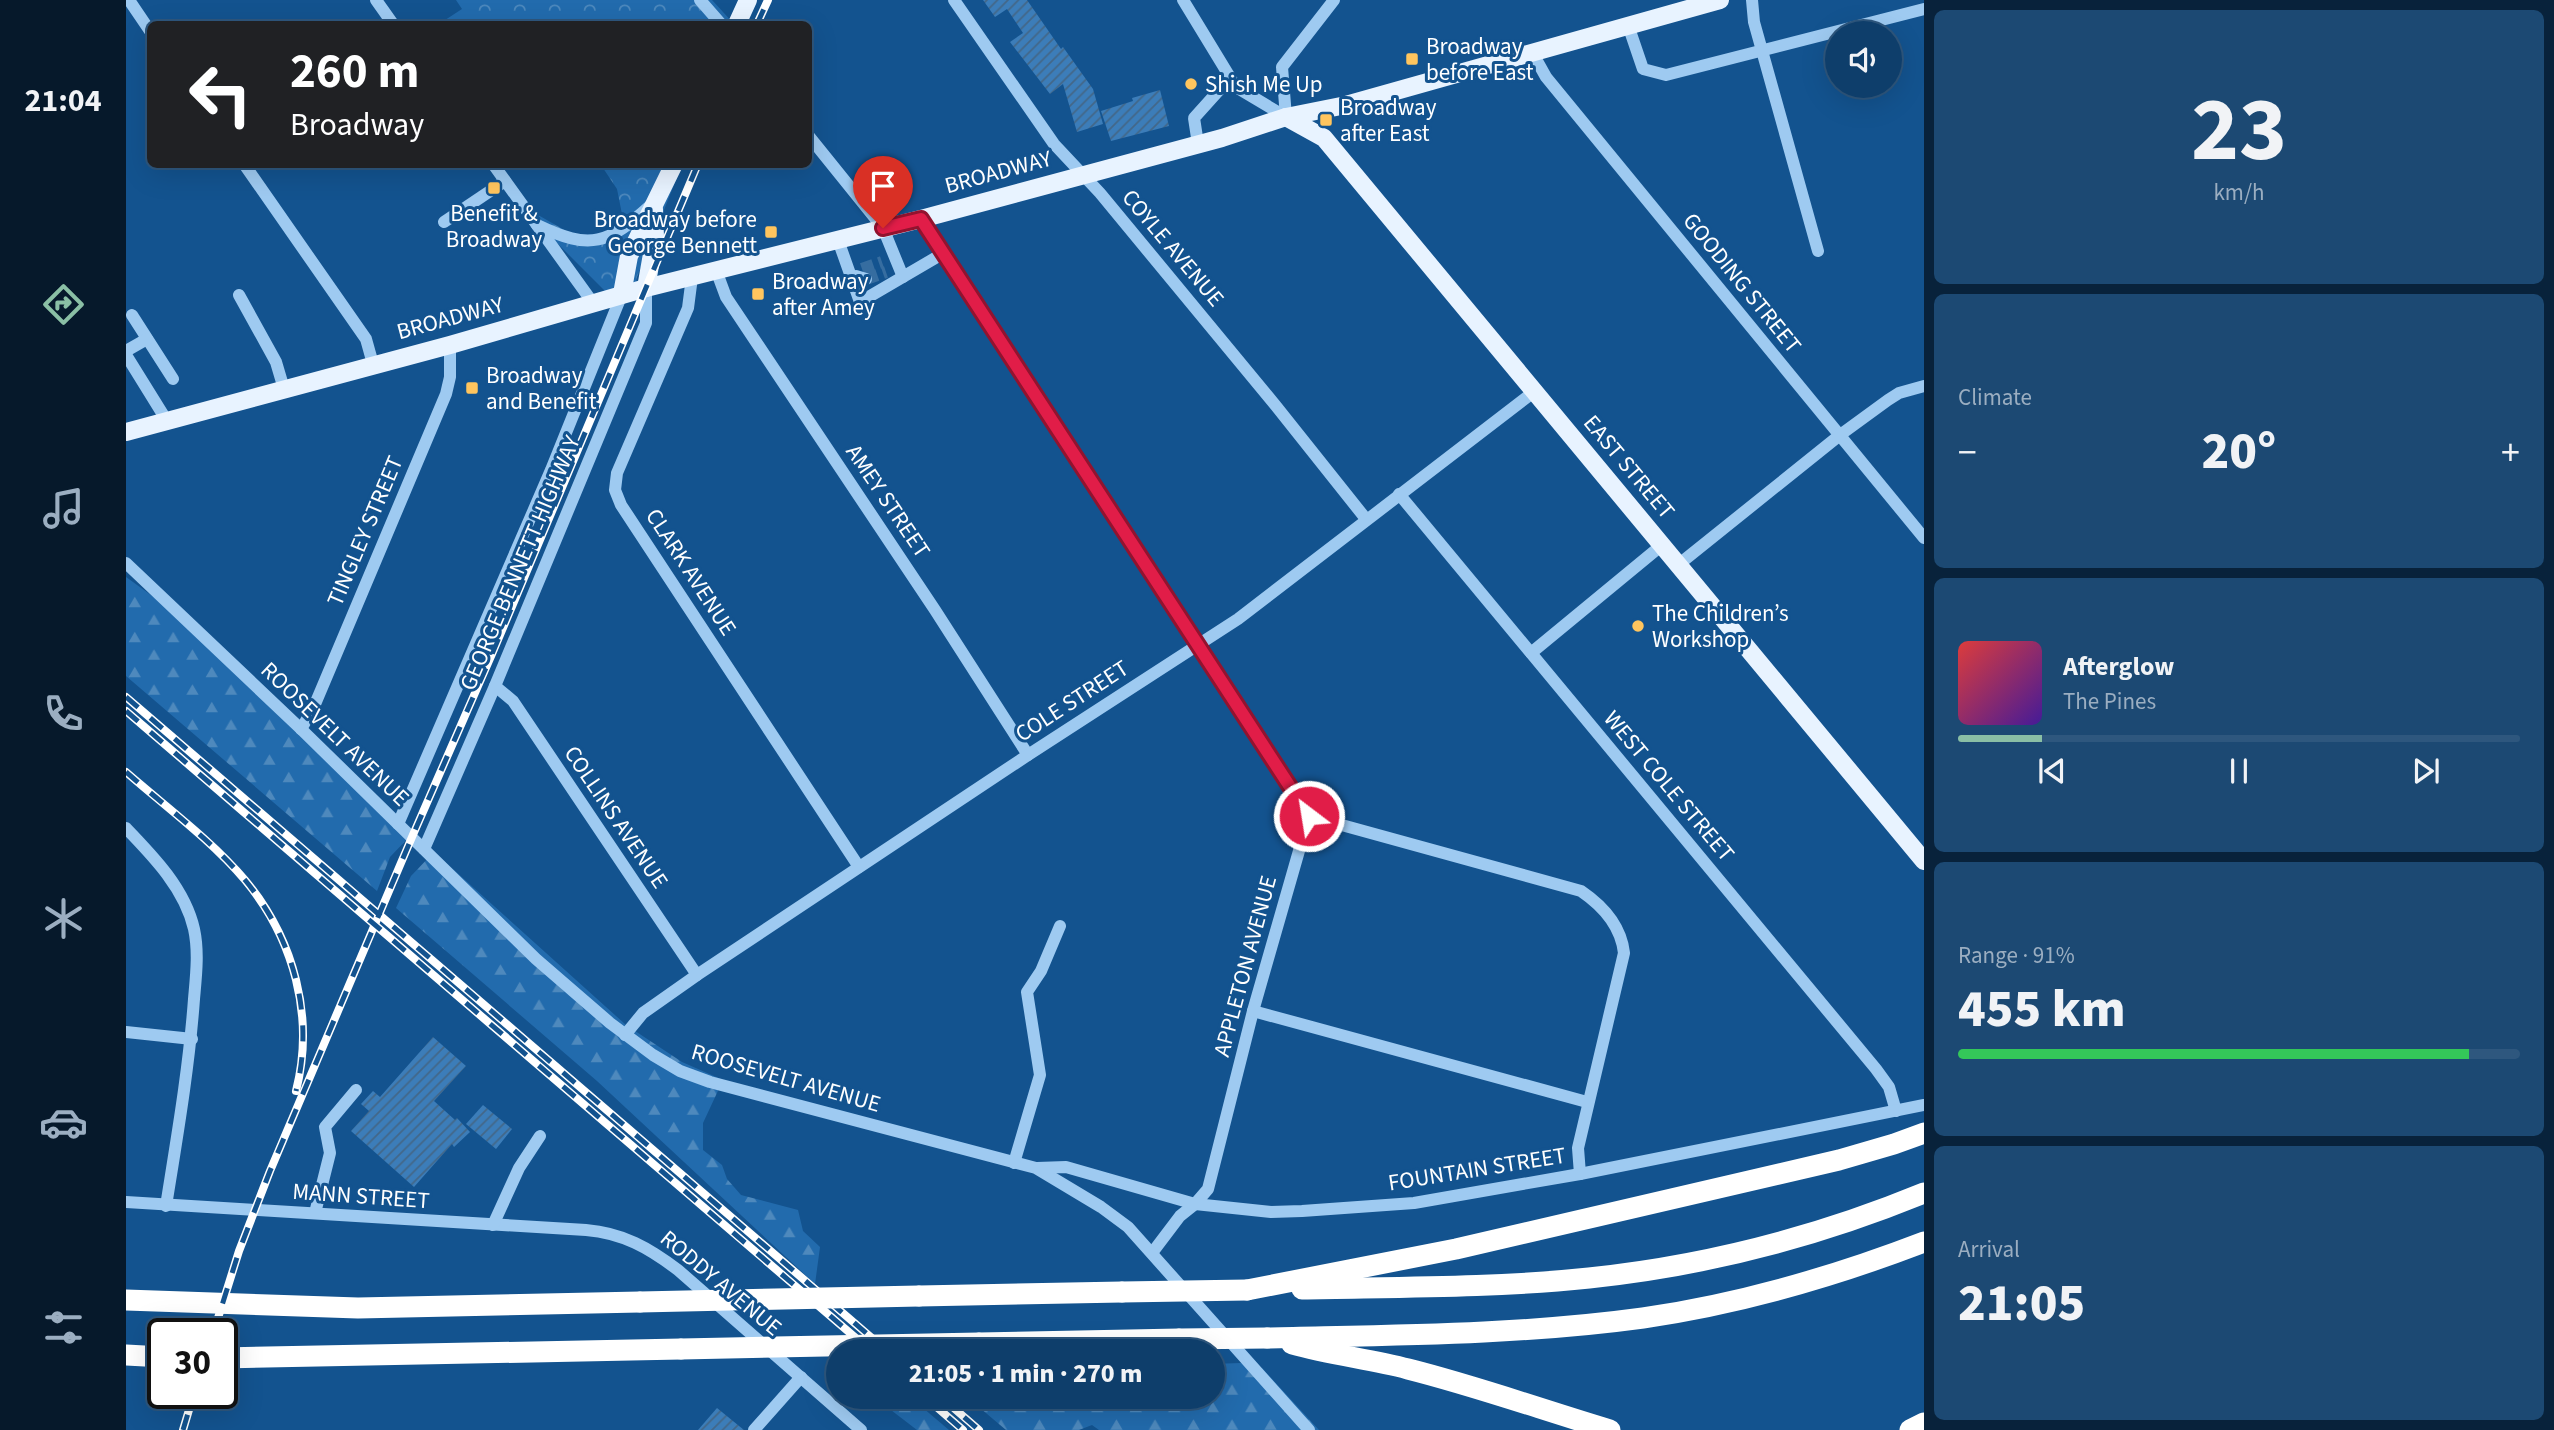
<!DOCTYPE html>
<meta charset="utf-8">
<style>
body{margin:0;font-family:"Source Sans 3",sans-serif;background:#1c4973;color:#f1f3f6;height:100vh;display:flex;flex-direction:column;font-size:26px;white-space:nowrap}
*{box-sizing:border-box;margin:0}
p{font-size:23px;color:#9baec1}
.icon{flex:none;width:38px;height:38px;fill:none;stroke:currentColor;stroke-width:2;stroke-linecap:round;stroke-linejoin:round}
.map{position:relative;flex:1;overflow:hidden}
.details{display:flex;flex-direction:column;gap:10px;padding:10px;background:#08223b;width:630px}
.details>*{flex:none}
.guide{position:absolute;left:21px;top:21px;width:665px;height:147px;border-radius:10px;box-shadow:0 7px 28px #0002,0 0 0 2px #2e577e;background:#202124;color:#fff;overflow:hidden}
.controls{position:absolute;left:1699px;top:21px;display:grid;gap:14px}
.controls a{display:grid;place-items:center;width:77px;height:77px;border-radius:50%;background:#0e3e6b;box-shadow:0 7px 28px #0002,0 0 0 2px #2e577e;font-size:35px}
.speed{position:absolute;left:21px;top:1318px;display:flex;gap:14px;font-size:35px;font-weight:700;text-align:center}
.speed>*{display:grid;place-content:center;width:91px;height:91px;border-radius:50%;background:#0e3e6b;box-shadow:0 7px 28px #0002,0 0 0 2px #2e577e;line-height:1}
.speed .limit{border:4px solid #111;border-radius:10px;background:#fff;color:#111}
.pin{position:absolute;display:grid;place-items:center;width:60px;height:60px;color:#fff;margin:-72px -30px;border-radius:50% 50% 50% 0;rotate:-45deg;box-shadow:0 0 7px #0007}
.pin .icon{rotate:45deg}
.me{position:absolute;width:77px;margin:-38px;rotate:329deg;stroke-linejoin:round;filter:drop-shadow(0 0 5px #0008)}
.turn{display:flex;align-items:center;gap:24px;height:147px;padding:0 28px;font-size:32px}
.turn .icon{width:91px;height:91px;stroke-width:2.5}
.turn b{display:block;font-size:49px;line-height:60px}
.big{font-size:52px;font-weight:800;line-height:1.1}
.details .widget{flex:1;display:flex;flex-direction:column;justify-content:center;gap:10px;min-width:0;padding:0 24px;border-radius:10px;background:#1c4973}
.details .dial{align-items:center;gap:0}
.dial b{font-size:91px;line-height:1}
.song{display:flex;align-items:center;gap:21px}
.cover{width:84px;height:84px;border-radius:10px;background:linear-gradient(135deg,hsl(0 70% 55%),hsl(260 70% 35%))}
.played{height:7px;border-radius:4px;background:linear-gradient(90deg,#8abfa5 15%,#2e577e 15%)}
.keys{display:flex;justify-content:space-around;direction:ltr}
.heat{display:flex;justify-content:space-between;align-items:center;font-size:38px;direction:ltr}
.charge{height:10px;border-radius:5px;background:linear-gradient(90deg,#34c759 91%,#2e577e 0)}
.trip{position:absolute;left:700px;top:1339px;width:399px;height:70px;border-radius:35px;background:#0e3e6b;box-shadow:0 7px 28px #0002,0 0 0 2px #2e577e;font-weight:800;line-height:70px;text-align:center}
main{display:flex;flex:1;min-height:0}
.tab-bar{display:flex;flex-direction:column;width:126px;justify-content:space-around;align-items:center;background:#06192b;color:#9baec1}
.tab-bar .icon{width:49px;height:49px}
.tab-bar .active{color:#8abfa5}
.tab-bar b{font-size:32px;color:#f1f3f6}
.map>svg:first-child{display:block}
.forest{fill:url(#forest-firs)}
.park{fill:url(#park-crowns)}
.building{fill:url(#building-hatch)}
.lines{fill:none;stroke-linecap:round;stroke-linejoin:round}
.minor-tunnel{stroke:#366da0;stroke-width:12;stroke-dasharray:12 6;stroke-linecap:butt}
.minor{stroke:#9ecaf1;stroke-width:12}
.major{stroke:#e8f3ff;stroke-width:18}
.highway{stroke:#fff;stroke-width:21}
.rail-casing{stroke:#fff;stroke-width:8}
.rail{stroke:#13538f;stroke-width:5;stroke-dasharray:16;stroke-linecap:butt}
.highway-bridge{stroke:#fff;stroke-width:21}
.route-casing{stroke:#92132f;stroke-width:18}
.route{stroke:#e11d48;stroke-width:12}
.poi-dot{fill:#ffc55e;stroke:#13538f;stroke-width:2.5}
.labels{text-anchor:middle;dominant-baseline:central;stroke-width:6;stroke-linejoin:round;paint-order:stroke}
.poi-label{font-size:23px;fill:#fff;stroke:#13538f;text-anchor:start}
.street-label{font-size:23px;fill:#fff;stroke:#13538f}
</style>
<main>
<nav class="tab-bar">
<b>21:04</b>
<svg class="icon active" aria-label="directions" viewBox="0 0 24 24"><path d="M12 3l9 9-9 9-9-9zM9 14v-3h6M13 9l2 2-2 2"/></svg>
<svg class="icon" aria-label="music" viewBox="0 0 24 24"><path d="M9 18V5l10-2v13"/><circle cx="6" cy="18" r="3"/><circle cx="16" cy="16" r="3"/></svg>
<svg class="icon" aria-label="phone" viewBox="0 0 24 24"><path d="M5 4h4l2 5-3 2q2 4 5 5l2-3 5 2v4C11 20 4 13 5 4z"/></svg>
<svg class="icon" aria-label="climate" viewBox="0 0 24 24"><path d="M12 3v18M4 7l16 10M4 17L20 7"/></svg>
<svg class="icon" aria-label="car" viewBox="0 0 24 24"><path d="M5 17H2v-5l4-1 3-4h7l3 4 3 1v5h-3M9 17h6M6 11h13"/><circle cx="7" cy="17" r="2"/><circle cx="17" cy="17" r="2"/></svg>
<svg class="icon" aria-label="filters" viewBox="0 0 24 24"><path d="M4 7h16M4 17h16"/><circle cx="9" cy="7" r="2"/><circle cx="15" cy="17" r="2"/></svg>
</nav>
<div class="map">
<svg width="1798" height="1430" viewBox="0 0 1798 1430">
<defs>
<pattern id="forest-firs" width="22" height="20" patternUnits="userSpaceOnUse" patternTransform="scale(1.75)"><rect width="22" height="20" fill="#226bad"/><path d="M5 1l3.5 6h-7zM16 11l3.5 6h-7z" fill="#4e89bd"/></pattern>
<pattern id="park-crowns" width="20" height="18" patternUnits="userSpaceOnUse" patternTransform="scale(1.75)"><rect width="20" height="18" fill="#226bad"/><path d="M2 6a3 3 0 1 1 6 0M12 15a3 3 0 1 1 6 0" fill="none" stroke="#4e89bd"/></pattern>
<pattern id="building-hatch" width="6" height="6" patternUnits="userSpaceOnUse" patternTransform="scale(1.75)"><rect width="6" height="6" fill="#3c7db9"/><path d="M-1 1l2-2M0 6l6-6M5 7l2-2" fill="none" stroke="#436788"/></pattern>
</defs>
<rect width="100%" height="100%" fill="#13538f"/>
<!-- forest -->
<g class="forest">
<path d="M0,577L94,645L285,835L264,857L251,891L0,676Z"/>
<path d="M308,852L500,1025L556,1062L597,1080L577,1123V1150L596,1165L601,1179L615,1195L672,1210L677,1231L694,1247L689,1284L471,1081L270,908L285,876Z"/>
<path d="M1115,1363L1136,1368L1193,1430H973L966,1425L953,1430H880L841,1397L1087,1396V1364Z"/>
<path d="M748,1397H784L823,1430H791Z"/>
</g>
<!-- park -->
<g class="park">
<path d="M330,0H586L608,24H313L336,9Z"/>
<path d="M475,165H556L511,277L509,289L483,295L424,236L412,215L449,236L487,232L498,224L491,189Z"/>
</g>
<!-- building -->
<g class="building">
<path d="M857,0H901L935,49L937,47L967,89L977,124L951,132L937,84L924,94L884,42L897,33L881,9L869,17Z"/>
<path d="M1034,90L1043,126L985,141L975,111L1007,101L1006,98Z"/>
<path d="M307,1037L340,1066L308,1101L329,1120L331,1118L344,1132L328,1147L326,1144L288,1187L225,1131L243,1111L235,1104L247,1091L254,1097Z"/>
<path d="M357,1105L386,1129L370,1149L340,1124Z"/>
<path d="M591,1408L618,1430H572Z"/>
</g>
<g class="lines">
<!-- minor-tunnel -->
<g class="minor-tunnel">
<path d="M736,269L756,262"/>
<path d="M740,279L760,272"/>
</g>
<!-- minor -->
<g class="minor">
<path d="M3,0L24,31"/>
<path d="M250,0L267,24"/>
<path d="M574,0L595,24"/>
<path d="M828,0L928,144L974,193L1150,406L1240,519"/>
<path d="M1057,0L1110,87L1160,117"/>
<path d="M1626,0L1628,22L1692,251"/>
<path d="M1502,25L1517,69L1540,75L1798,9"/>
<path d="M1406,52L1420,77L1798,538"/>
<path d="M1160,117L1156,67L1208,0"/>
<path d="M682,135L757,228L777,277"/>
<path d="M1072,144L1068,118L1104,78"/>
<path d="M118,164L240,339L247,364"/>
<path d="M367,164L467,303"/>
<path d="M795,219L1183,816L1127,1011L1082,1189L1069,1204L1054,1216L1026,1253"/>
<path d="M318,222L379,181"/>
<path d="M411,225C465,251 482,244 525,205"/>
<path d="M712,240L734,302L816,254"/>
<path d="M590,270L600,297L809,610L902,755"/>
<path d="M566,277L562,308L491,473L489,490L495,505L733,867"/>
<path d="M725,278L730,276L740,279"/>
<path d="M113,295L150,362L158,389"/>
<path d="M6,315L47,379"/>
<path d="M0,351L21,339"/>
<path d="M0,355L41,421"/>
<path d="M1273,494L1750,1069L1763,1087L1770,1111"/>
<path d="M0,563L175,729L410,959L484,1023L527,1055L554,1071L584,1082L910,1168L975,1207L1002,1227L1183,1430"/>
<path d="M1552,565L1714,435L1762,400L1773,393L1798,386"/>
<path d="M1405,653L1536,545"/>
<path d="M369,686L387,701L571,975"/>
<path d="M175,729L187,709L320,394L324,377V345"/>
<path d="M1183,816L1455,891C1477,906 1495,926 1498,953L1452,1148L1454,1174"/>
<path d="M272,824L425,470L496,294"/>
<path d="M0,828C28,857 59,889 68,929C73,952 70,976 68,999C63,1068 51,1137 40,1206"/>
<path d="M298,849L369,686L520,323V288"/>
<path d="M1127,1011L1461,1102"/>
<path d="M0,1032L66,1039"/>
<path d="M499,1035L517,1013L571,975L902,755L1112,619L1409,391"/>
<path d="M888,1163L914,1075L901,992L915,971L934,926"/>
<path d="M911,1168L940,1167L1069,1204L1145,1212L1176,1211L1288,1203L1454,1174L1798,1105"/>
<path d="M0,1202L460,1230C497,1233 523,1248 552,1270L735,1430"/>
<path d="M189,1213L204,1153L199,1127L230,1090"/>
<path d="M367,1225L393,1168L414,1136"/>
<path d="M628,1430L675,1377"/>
</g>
<!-- major -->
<g class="major">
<path d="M611,24L622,0"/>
<path d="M1160,117L1198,138L1798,861"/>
<path d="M520,288L529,237L528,209"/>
<path d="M496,294L503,256L548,164"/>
<path d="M0,432L324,345L520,288L795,219L1096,138L1160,117L1220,105L1594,0"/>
</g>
<!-- highway -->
<g class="highway">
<path d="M1176,1289C1272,1287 1368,1288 1463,1278C1578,1266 1691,1237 1798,1193"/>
<path d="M1121,1290L1330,1249L1713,1160L1768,1144L1798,1133"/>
<path d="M793,1296L996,1292"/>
<path d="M0,1300L232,1308L514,1302"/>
<path d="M1141,1338C1266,1335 1393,1335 1517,1318C1613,1304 1707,1277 1798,1242"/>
<path d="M853,1343L1053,1339"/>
<path d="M1166,1344C1205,1355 1244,1359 1282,1369C1350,1386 1417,1410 1484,1430"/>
<path d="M0,1355L37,1357"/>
<path d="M96,1358L555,1349"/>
<path d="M1784,1430L1798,1423"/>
</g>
<defs>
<g id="rail">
<path d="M631,24L642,0"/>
<path d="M0,697L761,1351"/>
<path d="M0,711L745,1351"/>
<path d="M0,772C40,807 85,840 119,880C168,939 189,1017 170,1091"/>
<path d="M87,1334L113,1251L144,1171L286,837L366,654L572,164"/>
<path d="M798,1396L837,1430"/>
<path d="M814,1396L853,1430"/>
<path d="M57,1430L68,1393"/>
</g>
</defs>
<!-- rail casing -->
<use href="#rail" class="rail-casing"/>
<!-- rail -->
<use href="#rail" class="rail"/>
<!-- highway-bridge -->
<g class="highway-bridge">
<path d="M996,1292L1121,1290"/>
<path d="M514,1302L793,1296"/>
<path d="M1053,1339L1141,1338"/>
<path d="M555,1349L853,1343"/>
</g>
</g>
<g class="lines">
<defs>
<path id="route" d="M757,228L795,219L1183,816"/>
</defs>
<!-- route casing -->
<use href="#route" class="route-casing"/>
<!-- route -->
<use href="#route" class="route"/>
</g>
<!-- markers -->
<g class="poi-dot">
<rect x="1279" y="52" width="14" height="14" rx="3.5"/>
<circle cx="1065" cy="84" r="7"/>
<rect x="1193" y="113" width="14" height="14" rx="3.5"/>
<rect x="361" y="181" width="14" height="14" rx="3.5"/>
<rect x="638" y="225" width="14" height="14" rx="3.5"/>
<rect x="625" y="287" width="14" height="14" rx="3.5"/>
<rect x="339" y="381" width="14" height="14" rx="3.5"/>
<circle cx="1512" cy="626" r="7"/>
</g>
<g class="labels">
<!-- poi labels -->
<g class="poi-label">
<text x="1300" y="46">Broadway<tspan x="1300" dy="26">before East</tspan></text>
<text x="1079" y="84">Shish Me Up</text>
<text x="1214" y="107">Broadway<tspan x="1214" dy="26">after East</tspan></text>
<text x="368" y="213" text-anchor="middle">Benefit &amp;<tspan x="368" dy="26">Broadway</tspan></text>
<text x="631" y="219" text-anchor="end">Broadway before<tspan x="631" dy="26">George Bennett</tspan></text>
<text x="646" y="281">Broadway<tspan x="646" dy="26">after Amey</tspan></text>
<text x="360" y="375">Broadway<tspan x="360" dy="26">and Benefit</tspan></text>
<text x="1526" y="613">The Children’s<tspan x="1526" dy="26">Workshop</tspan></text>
</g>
<!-- street labels -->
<g class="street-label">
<text transform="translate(872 172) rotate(-15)">BROADWAY</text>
<text transform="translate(1047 248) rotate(50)">COYLE AVENUE</text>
<text transform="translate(1616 283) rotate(51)">GOODING STREET</text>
<text transform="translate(324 318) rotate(-15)">BROADWAY</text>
<text transform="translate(1503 467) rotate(50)">EAST STREET</text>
<text transform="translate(762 501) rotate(56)">AMEY STREET</text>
<text transform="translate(239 531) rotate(-67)">TINGLEY STREET</text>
<text transform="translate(394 563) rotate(-67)">GEORGE BENNETT HIGHWAY</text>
<text transform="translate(565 572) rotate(57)">CLARK AVENUE</text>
<text transform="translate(946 701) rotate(-33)">COLE STREET</text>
<text transform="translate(209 734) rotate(44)">ROOSEVELT AVENUE</text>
<text transform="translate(1543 786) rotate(50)">WEST COLE STREET</text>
<text transform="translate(490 817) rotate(56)">COLLINS AVENUE</text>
<text transform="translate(1119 966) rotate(-75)">APPLETON AVENUE</text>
<text transform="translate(660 1078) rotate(16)">ROOSEVELT AVENUE</text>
<text transform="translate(1351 1169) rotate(-9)">FOUNTAIN STREET</text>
<text transform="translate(235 1196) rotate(4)">MANN STREET</text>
<text transform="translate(595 1283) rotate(40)">RODDY AVENUE</text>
</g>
</g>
</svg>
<div class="controls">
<a><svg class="icon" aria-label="sound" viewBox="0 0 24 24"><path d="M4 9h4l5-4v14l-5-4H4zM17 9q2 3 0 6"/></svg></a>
</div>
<div class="speed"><div class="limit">30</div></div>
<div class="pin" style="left:757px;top:228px;background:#d93025"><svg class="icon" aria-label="arrive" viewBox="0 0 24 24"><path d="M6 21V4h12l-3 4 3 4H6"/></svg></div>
<svg class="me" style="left:1183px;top:816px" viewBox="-20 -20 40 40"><circle r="17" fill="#e11d48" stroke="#fff" stroke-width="3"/><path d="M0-11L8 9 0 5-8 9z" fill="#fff"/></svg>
<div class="trip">21:05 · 1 min · 270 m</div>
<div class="guide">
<div class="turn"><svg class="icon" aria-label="left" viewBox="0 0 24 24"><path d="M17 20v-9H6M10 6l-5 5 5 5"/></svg><div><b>260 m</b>Broadway</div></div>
</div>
</div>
<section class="details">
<div class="widget dial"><b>23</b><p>km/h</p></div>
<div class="widget"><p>Climate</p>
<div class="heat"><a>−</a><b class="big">20°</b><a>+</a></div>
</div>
<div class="widget">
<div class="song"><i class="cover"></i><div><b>Afterglow</b><p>The Pines</p></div></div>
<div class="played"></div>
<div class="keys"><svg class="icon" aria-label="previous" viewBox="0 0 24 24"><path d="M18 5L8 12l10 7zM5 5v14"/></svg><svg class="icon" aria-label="pause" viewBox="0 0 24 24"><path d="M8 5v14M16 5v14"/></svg><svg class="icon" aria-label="next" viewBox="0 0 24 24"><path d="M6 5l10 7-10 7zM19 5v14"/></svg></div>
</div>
<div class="widget"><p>Range · 91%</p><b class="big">455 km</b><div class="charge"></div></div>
<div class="widget"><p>Arrival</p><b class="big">21:05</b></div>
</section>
</main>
